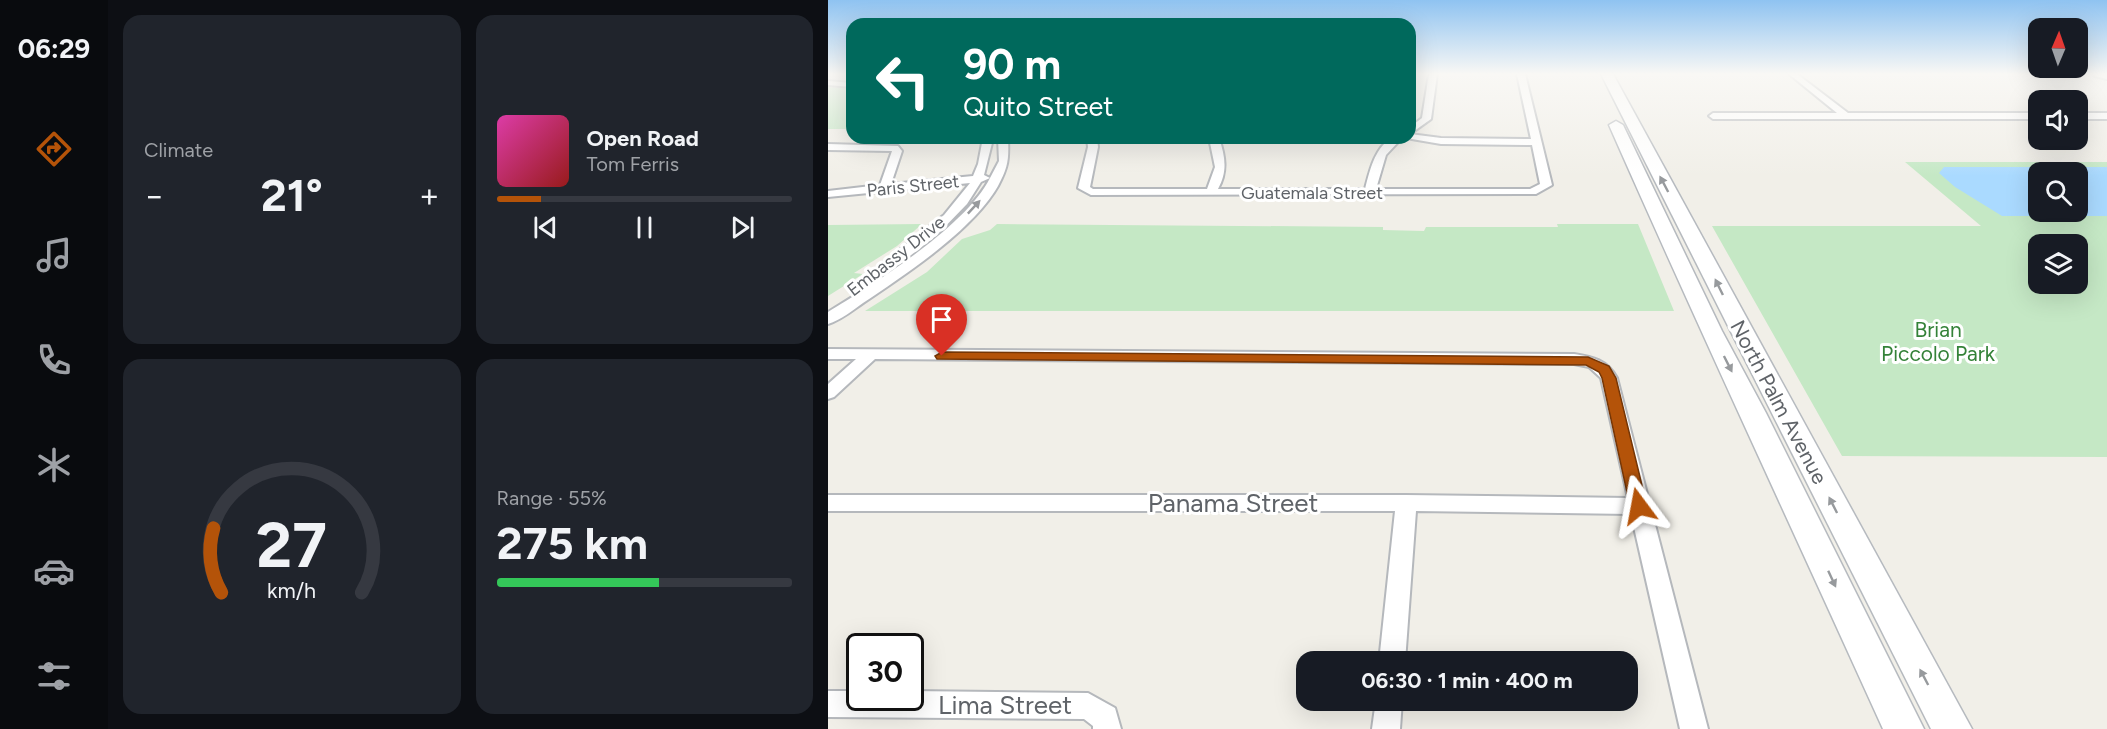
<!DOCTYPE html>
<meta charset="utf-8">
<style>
body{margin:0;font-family:Figtree,sans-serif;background:#20242c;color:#f1f3f6;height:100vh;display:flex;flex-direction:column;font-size:22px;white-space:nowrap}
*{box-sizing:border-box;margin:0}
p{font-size:20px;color:#9ea1a6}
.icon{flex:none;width:33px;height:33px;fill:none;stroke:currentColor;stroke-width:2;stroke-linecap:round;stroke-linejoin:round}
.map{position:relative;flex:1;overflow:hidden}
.panel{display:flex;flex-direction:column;gap:15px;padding:15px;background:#0d0f14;width:720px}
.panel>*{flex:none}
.guide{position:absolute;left:18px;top:18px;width:570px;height:126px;border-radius:18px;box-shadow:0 6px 24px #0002;background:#00695c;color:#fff;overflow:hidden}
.needle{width:39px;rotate:2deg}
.tools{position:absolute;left:1200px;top:18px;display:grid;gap:12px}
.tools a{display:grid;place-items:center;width:60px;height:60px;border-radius:12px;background:#171b24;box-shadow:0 6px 24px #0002;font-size:30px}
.speed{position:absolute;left:18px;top:633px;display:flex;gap:12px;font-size:30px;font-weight:700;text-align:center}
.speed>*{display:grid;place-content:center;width:78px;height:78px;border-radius:50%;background:#171b24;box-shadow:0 6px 24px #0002;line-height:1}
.speed .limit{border:3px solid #111;border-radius:9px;background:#fff;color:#111}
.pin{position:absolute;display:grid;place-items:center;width:51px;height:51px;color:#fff;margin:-62px -26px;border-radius:50% 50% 50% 0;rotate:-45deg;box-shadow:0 0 6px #0007}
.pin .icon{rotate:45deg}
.me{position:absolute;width:66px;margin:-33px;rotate:347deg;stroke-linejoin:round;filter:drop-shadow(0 0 4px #0008)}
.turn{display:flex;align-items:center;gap:21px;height:126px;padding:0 18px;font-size:27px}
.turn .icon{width:78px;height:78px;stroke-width:2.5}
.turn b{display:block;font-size:42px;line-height:51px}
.big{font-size:45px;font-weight:700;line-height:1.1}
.panel .widget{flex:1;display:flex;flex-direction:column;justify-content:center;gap:9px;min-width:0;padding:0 21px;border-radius:18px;background:#20242c}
.panel .dial{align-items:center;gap:0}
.dial svg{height:156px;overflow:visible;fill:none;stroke:#363941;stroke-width:7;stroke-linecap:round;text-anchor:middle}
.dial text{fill:#f1f3f6;stroke:none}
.song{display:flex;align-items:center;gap:18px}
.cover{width:72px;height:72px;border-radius:9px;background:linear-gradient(135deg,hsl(320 70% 55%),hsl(0 70% 35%))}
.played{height:6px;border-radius:3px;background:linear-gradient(90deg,#b45309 15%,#363941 15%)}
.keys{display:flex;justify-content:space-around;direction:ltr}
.heat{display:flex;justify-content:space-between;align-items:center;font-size:33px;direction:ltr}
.charge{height:9px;border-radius:4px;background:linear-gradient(90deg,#34c759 55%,#363941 0)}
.panel .tiles{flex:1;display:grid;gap:15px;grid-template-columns:repeat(2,1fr)}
.trip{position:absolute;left:468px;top:651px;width:342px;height:60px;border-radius:18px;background:#171b24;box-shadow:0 6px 24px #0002;font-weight:700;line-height:60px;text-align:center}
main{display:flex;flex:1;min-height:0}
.tabs{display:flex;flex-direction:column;width:108px;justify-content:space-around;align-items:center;background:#090b0e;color:#9ea1a6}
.tabs .icon{width:42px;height:42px}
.tabs .on{color:#b45309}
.tabs b{font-size:27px;color:#f1f3f6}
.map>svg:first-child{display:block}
.green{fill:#c5e8c5;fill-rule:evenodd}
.water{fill:#aadaff;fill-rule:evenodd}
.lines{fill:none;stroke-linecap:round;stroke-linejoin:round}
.minor-casing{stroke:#b5b8bc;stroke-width:4}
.secondary-casing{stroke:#b6babf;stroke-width:3}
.minor{fill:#fff;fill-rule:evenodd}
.secondary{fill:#fff;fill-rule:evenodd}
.oneway{fill:#979a9d}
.route{fill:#b45309;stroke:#753606;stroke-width:1.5}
.labels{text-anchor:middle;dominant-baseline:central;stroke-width:6;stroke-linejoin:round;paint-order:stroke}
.far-street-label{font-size:18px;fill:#5f6368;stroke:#fff}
.park-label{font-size:21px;fill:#348238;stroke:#fff}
.street-label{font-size:21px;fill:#5f6368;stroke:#fff}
.near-street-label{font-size:26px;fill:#5f6368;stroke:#fff}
</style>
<main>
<nav class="tabs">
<b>06:29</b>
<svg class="icon on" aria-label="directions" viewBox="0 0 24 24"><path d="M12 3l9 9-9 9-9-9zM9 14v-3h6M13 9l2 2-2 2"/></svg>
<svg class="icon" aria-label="music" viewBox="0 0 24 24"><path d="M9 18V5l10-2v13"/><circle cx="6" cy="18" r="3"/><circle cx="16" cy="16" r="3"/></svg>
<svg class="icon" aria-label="phone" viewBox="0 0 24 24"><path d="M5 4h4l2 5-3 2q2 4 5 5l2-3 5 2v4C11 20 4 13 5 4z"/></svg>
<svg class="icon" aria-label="climate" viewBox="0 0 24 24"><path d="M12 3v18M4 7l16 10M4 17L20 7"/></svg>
<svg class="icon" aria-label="car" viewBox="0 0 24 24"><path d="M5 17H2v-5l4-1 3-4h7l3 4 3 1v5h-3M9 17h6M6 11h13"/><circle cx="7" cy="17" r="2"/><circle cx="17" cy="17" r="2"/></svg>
<svg class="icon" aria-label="filters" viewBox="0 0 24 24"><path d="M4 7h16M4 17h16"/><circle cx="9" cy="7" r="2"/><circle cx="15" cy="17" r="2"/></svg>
</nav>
<section class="panel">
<div class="tiles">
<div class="widget"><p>Climate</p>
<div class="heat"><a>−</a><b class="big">21°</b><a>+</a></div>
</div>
<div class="widget">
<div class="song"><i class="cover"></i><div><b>Open Road</b><p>Tom Ferris</p></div></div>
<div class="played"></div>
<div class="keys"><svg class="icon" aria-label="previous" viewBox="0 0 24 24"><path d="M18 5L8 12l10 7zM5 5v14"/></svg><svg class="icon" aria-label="pause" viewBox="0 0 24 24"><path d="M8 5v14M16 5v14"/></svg><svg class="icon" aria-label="next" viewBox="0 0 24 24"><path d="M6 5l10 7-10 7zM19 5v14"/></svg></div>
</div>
<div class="widget dial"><svg viewBox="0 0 100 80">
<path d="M14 69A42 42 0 1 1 86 69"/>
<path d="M14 69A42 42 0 0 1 10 36" stroke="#b45309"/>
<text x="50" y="56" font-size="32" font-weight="700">27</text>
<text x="50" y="72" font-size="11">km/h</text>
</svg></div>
<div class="widget"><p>Range · 55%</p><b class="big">275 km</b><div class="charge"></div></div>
</div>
</section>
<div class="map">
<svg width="1279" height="729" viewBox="0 0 1279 729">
<rect width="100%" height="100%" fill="#f1efe8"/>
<!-- green -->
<g class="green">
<path d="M0,87L24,89V129H0Z"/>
<path d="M1077,162H1279V457L1014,456L884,226H1153ZM1210,172H1250V212H1210ZM1210,244H1250V284H1210Z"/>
<path d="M94,224L69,246L26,273L35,274L0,296V225Z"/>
<path d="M169,224L555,227V230L596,231L598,227H730L729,224H810L846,311H37L99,272L134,239L162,230Z"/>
</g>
<!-- water -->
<path class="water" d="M1116,167H1279V216H1174L1127,187L1111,173ZM1210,172H1250V212H1210Z"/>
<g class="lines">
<defs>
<g id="minor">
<path d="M601,74H609L603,119L582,134V127L594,118Z"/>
<path d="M689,74H697L724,185L708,194L263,195L250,188L260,147L259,138H269L270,147L262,187L265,189H379L387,167L381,138H391C397,156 400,171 390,189H537C542,170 546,150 563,138H574L558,155L548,189H702L712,184L704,145L613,144L578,138H582V134L613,138L703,139Z"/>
<path d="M961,74H969L1020,113H1210V119H885L881,116L885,113H1009Z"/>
<path d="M1266,74H1279V79L1267,76Z"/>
<path d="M0,81L24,83V87L0,85Z"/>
<rect x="1250" y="113" width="29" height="6"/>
<path d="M151,138H161L164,143L156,175L162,178L171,161L170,138H180C181,160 180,167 170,186C145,230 77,275 35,303C25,310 13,320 0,324V312C46,284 138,226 162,178L153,182L139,204L108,236L57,275H47L45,272L47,269L116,215L142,183L0,197V191L52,185L64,151L0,150V144L70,146L74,151L63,184L145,176L150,164L154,143Z"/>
<path d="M0,349L746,354C765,357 779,360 789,378L880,729H852L803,514L588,511L577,662H551L567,511H0V495H578L800,498L773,378L761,367L746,364L47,359L6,397L0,399V384L28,359H0Z"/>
<path d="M0,691H32V698H82V691L260,693L287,708L293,729H265V726L256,719L0,717Z"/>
<path d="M548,700H574L572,729H544Z"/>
</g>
<g id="secondary">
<path d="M773,74H785L1144,729H1103Z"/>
<path d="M788,121L795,125L894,331L938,413L1096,729H1055C964,528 870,327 781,125Z"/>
</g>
</defs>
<!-- minor casing -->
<use href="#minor" class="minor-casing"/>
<!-- secondary casing -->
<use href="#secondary" class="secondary-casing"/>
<!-- minor -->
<use href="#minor" class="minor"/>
<!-- secondary -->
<use href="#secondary" class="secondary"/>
</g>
<!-- one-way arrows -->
<defs><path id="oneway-solid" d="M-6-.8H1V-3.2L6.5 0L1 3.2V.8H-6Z" transform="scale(1.5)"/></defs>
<g class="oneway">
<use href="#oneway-solid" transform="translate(836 184) rotate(-118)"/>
<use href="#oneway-solid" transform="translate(146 207) rotate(-47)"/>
<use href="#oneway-solid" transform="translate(891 287) rotate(-116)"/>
<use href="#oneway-solid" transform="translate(900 364) rotate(63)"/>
<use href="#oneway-solid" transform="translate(1005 505) rotate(-117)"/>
<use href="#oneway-solid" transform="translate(1004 579) rotate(65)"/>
<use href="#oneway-solid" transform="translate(1096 677) rotate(-118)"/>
</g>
<!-- sky -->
<linearGradient id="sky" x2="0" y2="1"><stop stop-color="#8fc3f1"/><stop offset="0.42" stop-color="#f9f8f5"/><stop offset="1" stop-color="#f9f8f5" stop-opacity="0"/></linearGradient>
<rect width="1279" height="176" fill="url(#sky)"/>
<!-- route -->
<path class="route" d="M114,352L760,357L781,366L788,378L819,506L817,511L811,513L805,511L802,506L774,378L771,372L758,365L109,359L107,356Z"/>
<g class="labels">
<!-- far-street labels -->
<g class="far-street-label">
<text transform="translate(85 186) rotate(-6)">Paris Street</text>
<text x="484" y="193">Guatemala Street</text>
<text transform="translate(68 256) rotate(-38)">Embassy Drive</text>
</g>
<!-- park labels -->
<g class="park-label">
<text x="1110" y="329">Brian<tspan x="1110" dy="24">Piccolo Park</tspan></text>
</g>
<!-- street labels -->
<g class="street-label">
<text transform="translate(951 402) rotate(62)">North Palm Avenue</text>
</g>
<!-- near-street labels -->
<g class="near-street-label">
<text x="405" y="503">Panama Street</text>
<text x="177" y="705">Lima Street</text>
</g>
</g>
</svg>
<div class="tools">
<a><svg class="needle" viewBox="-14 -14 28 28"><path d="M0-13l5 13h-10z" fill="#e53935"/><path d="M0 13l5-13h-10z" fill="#9ea1a6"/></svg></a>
<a><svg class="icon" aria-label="sound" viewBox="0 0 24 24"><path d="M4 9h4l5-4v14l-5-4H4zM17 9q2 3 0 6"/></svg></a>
<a><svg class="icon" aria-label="search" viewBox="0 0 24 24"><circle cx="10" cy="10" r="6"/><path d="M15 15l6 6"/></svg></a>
<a><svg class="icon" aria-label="layers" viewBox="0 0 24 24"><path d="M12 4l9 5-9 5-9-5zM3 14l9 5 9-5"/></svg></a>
</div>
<div class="speed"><div class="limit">30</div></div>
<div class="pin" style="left:114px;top:356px;background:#d93025"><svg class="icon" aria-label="arrive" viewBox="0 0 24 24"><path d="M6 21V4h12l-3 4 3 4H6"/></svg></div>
<svg class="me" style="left:811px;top:506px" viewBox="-20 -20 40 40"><path d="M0-17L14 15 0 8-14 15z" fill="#b45309" stroke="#fff" stroke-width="4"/></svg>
<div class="trip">06:30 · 1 min · 400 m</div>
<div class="guide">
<div class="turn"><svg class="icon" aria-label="left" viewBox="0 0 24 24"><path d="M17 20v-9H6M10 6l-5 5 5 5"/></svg><div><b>90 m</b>Quito Street</div></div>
</div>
</div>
</main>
